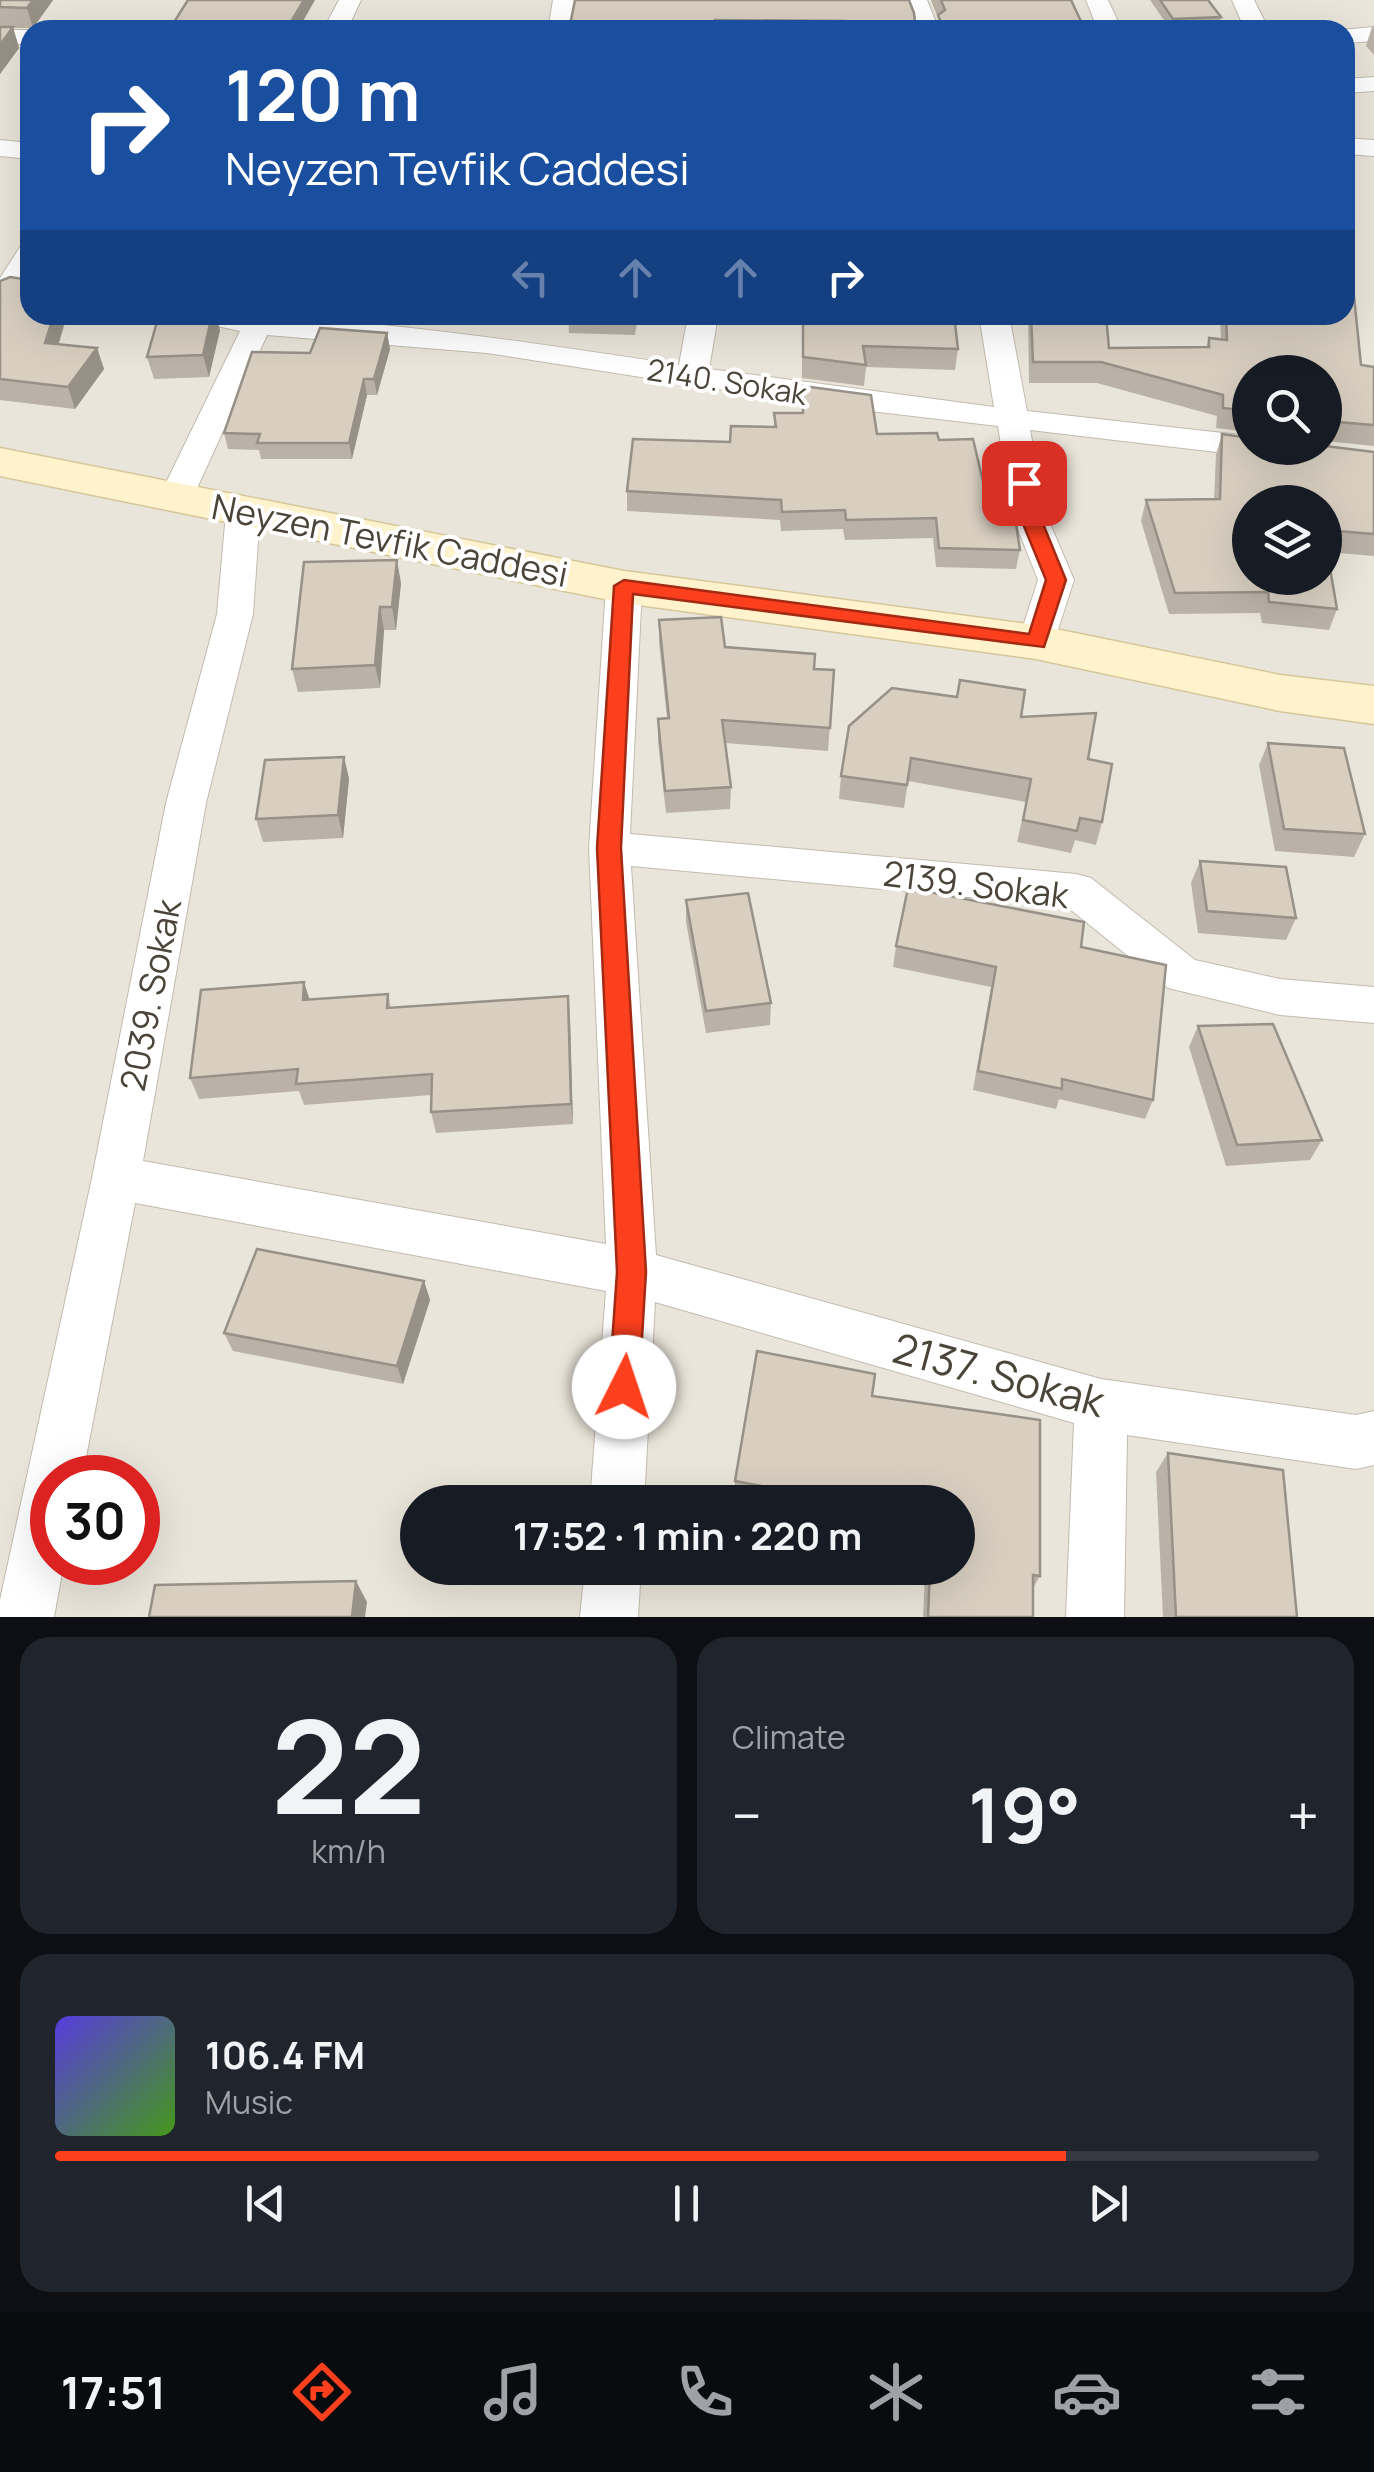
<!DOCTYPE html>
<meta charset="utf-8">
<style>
body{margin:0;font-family:Manrope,sans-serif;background:#20242c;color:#f1f3f6;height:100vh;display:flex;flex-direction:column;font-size:38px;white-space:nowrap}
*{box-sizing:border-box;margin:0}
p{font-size:32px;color:#9ea1a6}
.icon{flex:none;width:55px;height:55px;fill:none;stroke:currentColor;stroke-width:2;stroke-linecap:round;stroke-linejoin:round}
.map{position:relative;height:1617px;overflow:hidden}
.details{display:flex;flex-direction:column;gap:20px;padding:20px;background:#0d0f14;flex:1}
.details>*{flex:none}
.guide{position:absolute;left:20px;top:20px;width:1335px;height:305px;border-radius:30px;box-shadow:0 10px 40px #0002;background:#1a4fa0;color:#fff;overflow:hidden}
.buttons{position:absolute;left:1232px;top:355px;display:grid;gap:20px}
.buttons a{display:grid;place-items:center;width:110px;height:110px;border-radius:50%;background:#171b24;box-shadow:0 10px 40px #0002;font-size:50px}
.speed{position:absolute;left:30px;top:1455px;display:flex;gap:20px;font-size:50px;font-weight:700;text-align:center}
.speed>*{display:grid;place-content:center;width:130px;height:130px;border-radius:50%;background:#171b24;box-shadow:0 10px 40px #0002;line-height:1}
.speed .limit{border:15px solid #d22;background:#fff;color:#111}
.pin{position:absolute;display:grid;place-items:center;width:85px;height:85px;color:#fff;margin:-42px;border-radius:20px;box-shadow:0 5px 15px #0006}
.me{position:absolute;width:110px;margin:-55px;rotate:4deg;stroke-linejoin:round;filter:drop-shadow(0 0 8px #0008)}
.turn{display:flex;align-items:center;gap:35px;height:210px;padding:0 40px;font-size:45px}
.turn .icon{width:130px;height:130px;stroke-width:2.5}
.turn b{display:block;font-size:70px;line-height:85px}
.lanes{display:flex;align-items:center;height:95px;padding:0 40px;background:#0003;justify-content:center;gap:50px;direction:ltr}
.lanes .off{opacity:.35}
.big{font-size:75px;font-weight:700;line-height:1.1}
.details .card{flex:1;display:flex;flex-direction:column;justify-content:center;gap:15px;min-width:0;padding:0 35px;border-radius:30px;background:#20242c}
.details .dial{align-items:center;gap:0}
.dial b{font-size:130px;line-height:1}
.song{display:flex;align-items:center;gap:30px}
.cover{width:120px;height:120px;border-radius:15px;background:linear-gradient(135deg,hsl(250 70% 55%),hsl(100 70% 35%))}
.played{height:10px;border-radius:5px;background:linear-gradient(90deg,#fc3f1d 80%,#363941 80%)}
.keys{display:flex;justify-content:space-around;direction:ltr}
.heat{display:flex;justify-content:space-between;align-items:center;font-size:55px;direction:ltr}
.details .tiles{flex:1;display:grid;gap:20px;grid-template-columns:1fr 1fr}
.card:last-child{grid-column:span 2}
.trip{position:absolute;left:400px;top:1485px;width:575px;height:100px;border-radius:50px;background:#171b24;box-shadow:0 10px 40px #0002;font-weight:700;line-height:100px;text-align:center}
.menu{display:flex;height:160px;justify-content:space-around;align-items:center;background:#090b0e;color:#9ea1a6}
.menu .icon{width:70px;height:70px}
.menu .active{color:#fc3f1d}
.menu b{font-size:45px;color:#f1f3f6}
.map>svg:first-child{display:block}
.residential{fill:#eae5da;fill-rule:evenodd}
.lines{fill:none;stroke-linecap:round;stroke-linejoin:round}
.street-casing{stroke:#c2bbae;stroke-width:2}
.secondary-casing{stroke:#d6c79b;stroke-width:3}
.street{fill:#fff;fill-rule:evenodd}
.secondary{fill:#fff3cd;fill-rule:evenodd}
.wall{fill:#bab2a6;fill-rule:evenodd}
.shaded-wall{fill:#979187}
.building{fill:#d8cfc1;stroke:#979187;stroke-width:2.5}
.route{fill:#fc3f1d;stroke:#a42913;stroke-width:2.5}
.labels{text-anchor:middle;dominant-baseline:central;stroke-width:8;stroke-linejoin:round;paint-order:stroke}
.far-street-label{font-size:30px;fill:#4b4439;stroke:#fff}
.street-label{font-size:35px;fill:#4b4439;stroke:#fff}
.near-street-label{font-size:42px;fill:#4b4439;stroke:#fff}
</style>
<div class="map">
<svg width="1374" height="1617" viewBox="0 0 1374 1617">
<rect width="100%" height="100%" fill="#f6f3ec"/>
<!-- residential -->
<path class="residential" d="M0,0H1374V1617H0ZM30,30H1345V315H30ZM1250,372H1325V448H1250ZM1250,502H1325V578H1250ZM52,1478H138V1562H52ZM418,1502H958V1568H418Z"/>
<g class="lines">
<defs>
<g id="street">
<path d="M339,0H361L347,30H323Z"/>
<path d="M553,0H575L572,30H548Z"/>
<path d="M905,0H927L939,30H915Z"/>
<path d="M1086,0H1108L1122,30H1098Z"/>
<path d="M1232,0H1254L1269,30H1245Z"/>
<path d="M1374,27V41L1345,43V30H1341Z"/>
<rect x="0" y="30" width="30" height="14"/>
<path d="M1374,77V91L1345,93V79Z"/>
<path d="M1345,138L1374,140V156L1345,154Z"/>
<path d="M0,140L30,143V159L0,156Z"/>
<path d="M30,245V278L10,300L0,303V278L20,247Z"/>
<path d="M189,315C351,315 517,340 679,365L688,315H718L709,369L994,407L979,315H1009L1027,411L1250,436V448H1265L1250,456L1030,430L1046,514L1074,580L1054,642L1049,651L1036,655L1023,651L1018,642L1038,580L1012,514L998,426L827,406L487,353L267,335L193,497L188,504L176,507L164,504L159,497L240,331L194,321Z"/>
<path d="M243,502L255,505L260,513L253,614L206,803L143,1161L606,1244L589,848L606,587L612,579L624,575L636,579L642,587L630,834L1076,874L1091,878L1195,960L1280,979L1374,987V1023L1280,1015L1168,988L1066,906L631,866L656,1255L1101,1379L1356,1415L1374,1411V1465L1356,1469L1127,1435L1124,1617H1066L1074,1423L655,1302L644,1502H590L606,1291L135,1203L82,1478H52V1562H64L54,1617H0V1600L92,1178L166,803L217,614L226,513L231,505Z"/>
<path d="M585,1568H641L638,1617H580Z"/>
</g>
<path id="secondary" d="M0,448L624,571L1036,625L1280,675L1374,686V724L1280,711L1036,659L624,603L0,476Z"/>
</defs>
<!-- street casing -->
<use href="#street" class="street-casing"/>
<!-- secondary casing -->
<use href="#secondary" class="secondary-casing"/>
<!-- street -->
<use href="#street" class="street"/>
<!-- secondary -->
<use href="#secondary" class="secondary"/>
</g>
<!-- wall -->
<g class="wall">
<path d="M0,0H53L33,28H13L19,48L0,74Z"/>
<path d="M909,0L916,30H569Z"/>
<path d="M931,0H1071L1085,30H937L938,18Z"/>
<path d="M1150,0H1208L1221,17L1218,28L1168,26Z"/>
<path d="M1372,27H1374V55L1366,46Z"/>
<path d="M0,281L30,315H67L59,344L97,348L104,369L75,409L0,400Z"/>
<path d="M333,315H400L397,323L333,317Z"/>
<path d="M568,315H638L635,335L569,333Z"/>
<path d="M757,315H954L958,349L955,370L866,367L864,386L802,378V318L757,317Z"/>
<path d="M1028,315H1106L1109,348L1206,347L1209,338L1221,339L1220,315H1345L1361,365L1374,367V446L1325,441V372H1250V432L1216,428L1217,416L1097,383H1029Z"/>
<path d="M220,330L209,377L154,379L147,357Z"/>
<path d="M387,333L390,349L377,395H367L352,459H261L259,450L228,449L224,433L310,353Z"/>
<path d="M803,386L877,434L939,440L985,490L1020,550L1016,569L936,567L933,538L845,540L843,529L781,531L780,520L627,511V491L730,442L774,427V413H802Z"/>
<path d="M1222,434L1374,452V556L1327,552L1337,609L1329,630L1262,623L1260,613L1169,614L1141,521L1146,500L1214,499L1216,455ZM1250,502H1325V578Z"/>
<path d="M401,583L396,630H384L380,688L298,692L292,669Z"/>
<path d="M659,620L725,647L814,669L834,670L828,751L725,743L731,787L730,809L666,813L658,742V719L667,718L659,643Z"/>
<path d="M1021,717L1088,759L1102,822L1096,845L1075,840L1071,853L1017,842L1026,802L908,781L904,808L839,799L841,776Z"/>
<path d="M1268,743L1365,834L1354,857L1275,851L1259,765Z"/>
<path d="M344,757L349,779L343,838L263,842L256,819Z"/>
<path d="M1200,861L1296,918L1286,940L1198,933L1191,883Z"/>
<path d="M686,900L771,1003L770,1025L706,1033L686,922Z"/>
<path d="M896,946L1081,947L1153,1100L1145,1119L1059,1099L1056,1109L973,1090L991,987L893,967Z"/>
<path d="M388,994L391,1008L568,996L573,1124L436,1133L431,1112V1095L304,1105L299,1091L199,1099L190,1078L310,1000Z"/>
<path d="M1198,1026L1322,1140L1310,1160L1226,1166L1189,1047Z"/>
<path d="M424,1281L430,1300L403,1384L233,1351L224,1333Z"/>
<path d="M872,1396L1040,1576L1033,1588V1617H923L925,1575L900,1571V1568H958V1502H760L734,1497L735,1481Z"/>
<path d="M1168,1453L1297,1617H1163L1156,1472Z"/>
</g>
<!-- shaded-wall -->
<g class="shaded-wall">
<path d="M33,0H53L33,28L27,8Z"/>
<path d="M304,0H315L298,30H286Z"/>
<path d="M13,27L19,48L0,74V45Z"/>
<path d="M54,315H67L52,364L45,343Z"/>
<path d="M212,315H216L220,330L209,377L203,355Z"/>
<path d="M387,333L390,349L377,395L374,379Z"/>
<path d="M97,348L104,369L75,409L68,387Z"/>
<path d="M364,379L367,395L352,459L349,443Z"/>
<path d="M397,560L401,583L396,630L392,607Z"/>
<path d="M380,607L384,630L380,688L375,665Z"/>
<path d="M344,757L349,779L343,838L338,815Z"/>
<path d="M304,982L311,1004L303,1000Z"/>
<path d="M568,996L570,1017L573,1124L571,1104Z"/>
<path d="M424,1281L430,1300L403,1384L397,1366Z"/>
<path d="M356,1581L367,1602L365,1617H352Z"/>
</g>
<!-- building -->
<g class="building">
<path d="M0,0H33L27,8L0,7Z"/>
<path d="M188,0H304L286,30H169Z"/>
<path d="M575,0H909L914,13L916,30H845L844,21L715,20L714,30H569Z"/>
<path d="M941,0H1071L1085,30H944L938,15L945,10Z"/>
<path d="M1160,0H1208L1221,17L1173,19Z"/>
<path d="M1208,22L1213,30H1111Z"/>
<path d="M0,27H13L0,45Z"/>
<path d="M1345,257H1350L1361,365L1374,367V425L1325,421V372H1250V411L1223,408V395L1101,362H1033L1031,315H1106L1109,348L1209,347V338L1227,340L1226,315H1345Z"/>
<path d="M10,277L30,280V315H54L45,343L97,348L68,387L0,379V281Z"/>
<path d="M159,315H212L203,355L147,357Z"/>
<path d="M803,315H954L958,349L863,346L866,365L803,357Z"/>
<path d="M320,328L387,333L374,379H364L349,443H257L260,434L224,433L252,352L310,353Z"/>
<path d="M803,386L871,395L877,434L937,433L939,440L973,439L985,490L1011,491L1020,550L939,548L936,518L846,520L845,510L782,512L781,500L627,491L633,439L730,442L731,426L776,427L774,413H803Z"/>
<path d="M1222,434L1250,438V448L1325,446L1374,452V534L1325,530V502H1250V578H1325V539L1337,609L1269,602L1268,592L1175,593L1146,500L1220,499Z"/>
<path d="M397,560L392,607H380L375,665L292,669L304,562Z"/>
<path d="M721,617L725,647L815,654L814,669L834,670L830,728L722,720L731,787L665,791L658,719L669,718L659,620Z"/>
<path d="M960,680L1025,690L1021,717L1096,713L1088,759L1112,764L1102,822L1080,818L1077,831L1023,820L1031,779L911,758L907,785L841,776L849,726L892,688L957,697Z"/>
<path d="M1268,743L1344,748L1365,834L1284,829Z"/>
<path d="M344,757L338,815L256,819L265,760Z"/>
<path d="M1200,861L1286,867L1296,918L1207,911Z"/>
<path d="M908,888L1084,922L1081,947L1166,965L1153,1100L1062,1079V1089L978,1071L996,967L896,946Z"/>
<path d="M748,893L771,1003L706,1011L686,900Z"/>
<path d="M304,982L303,1000L388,994L387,1008L568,996L571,1104L431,1112L432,1074L296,1084L298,1069L190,1078L201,990Z"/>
<path d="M1273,1024L1322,1140L1237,1145L1198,1026Z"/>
<path d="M257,1249L424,1281L397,1366L224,1333Z"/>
<path d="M757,1351L875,1374L872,1396L1040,1420V1576L1033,1575V1617H928L930,1568H958V1502H844L735,1481Z"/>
<path d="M1168,1453L1283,1470L1297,1617H1176Z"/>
<path d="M356,1581L352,1617H149L155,1585Z"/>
</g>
<!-- route -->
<path class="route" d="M1024,477L1034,483L1039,514L1066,580L1044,647L633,594L621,848L646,1272L639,1387L635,1398L624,1402L614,1398L609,1387L617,1272L597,848L614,586L624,580L1029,634L1046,580L1019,514L1015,483Z"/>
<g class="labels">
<!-- far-street labels -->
<g class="far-street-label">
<text transform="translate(727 381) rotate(9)">2140. Sokak</text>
</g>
<!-- street labels -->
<g class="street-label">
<text transform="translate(390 540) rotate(11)">Neyzen Tevfik Caddesi</text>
<text transform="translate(976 884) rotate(7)">2139. Sokak</text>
<text transform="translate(150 995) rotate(-79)">2039. Sokak</text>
</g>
<!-- near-street labels -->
<g class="near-street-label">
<text transform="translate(999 1374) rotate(15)">2137. Sokak</text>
</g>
</g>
</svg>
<div class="buttons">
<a><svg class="icon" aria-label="search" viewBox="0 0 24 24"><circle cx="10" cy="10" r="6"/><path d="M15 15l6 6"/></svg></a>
<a><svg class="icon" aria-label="layers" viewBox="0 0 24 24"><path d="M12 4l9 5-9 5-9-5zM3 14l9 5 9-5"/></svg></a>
</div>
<div class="speed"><div class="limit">30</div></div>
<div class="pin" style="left:1024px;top:483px;background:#d93025"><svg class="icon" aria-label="arrive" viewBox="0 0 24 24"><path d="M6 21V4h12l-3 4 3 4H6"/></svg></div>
<svg class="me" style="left:624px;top:1387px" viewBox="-20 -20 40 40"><circle r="19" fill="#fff"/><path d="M0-13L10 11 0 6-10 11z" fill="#fc3f1d"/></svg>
<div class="trip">17:52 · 1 min · 220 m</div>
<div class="guide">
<div class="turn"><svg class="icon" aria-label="right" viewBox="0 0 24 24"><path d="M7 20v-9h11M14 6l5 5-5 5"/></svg><div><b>120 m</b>Neyzen Tevfik Caddesi</div></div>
<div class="lanes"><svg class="icon off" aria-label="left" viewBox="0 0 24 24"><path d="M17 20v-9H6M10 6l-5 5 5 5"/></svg><svg class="icon off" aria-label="ahead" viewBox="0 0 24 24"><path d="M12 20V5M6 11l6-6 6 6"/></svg><svg class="icon off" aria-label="ahead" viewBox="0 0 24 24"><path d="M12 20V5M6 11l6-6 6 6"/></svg><svg class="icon" aria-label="right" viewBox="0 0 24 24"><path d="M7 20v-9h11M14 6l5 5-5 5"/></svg></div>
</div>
</div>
<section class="details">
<div class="tiles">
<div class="card dial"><b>22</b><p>km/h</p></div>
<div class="card"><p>Climate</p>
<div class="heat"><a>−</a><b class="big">19°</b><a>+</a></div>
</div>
<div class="card">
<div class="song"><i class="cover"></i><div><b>106.4 FM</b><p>Music</p></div></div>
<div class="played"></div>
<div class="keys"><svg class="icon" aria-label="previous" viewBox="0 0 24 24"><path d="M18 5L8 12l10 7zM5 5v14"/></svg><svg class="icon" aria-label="pause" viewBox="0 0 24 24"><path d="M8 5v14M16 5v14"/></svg><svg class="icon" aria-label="next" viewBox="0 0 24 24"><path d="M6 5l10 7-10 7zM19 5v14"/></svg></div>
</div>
</div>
</section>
<nav class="menu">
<b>17:51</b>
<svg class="icon active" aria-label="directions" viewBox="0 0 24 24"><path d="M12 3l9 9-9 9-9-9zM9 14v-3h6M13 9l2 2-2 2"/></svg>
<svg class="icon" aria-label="music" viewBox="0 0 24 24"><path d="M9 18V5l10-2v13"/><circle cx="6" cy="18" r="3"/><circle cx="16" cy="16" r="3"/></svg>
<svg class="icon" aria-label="phone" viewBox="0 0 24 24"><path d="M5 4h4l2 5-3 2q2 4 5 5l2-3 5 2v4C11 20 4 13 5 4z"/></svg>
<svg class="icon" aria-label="climate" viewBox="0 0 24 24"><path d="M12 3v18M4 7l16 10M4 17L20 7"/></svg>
<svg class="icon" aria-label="car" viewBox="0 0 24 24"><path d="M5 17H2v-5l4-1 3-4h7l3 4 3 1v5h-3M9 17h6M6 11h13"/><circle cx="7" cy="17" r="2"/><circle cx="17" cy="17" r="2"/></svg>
<svg class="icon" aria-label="filters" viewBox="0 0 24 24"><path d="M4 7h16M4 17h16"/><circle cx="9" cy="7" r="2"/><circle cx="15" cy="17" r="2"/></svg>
</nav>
